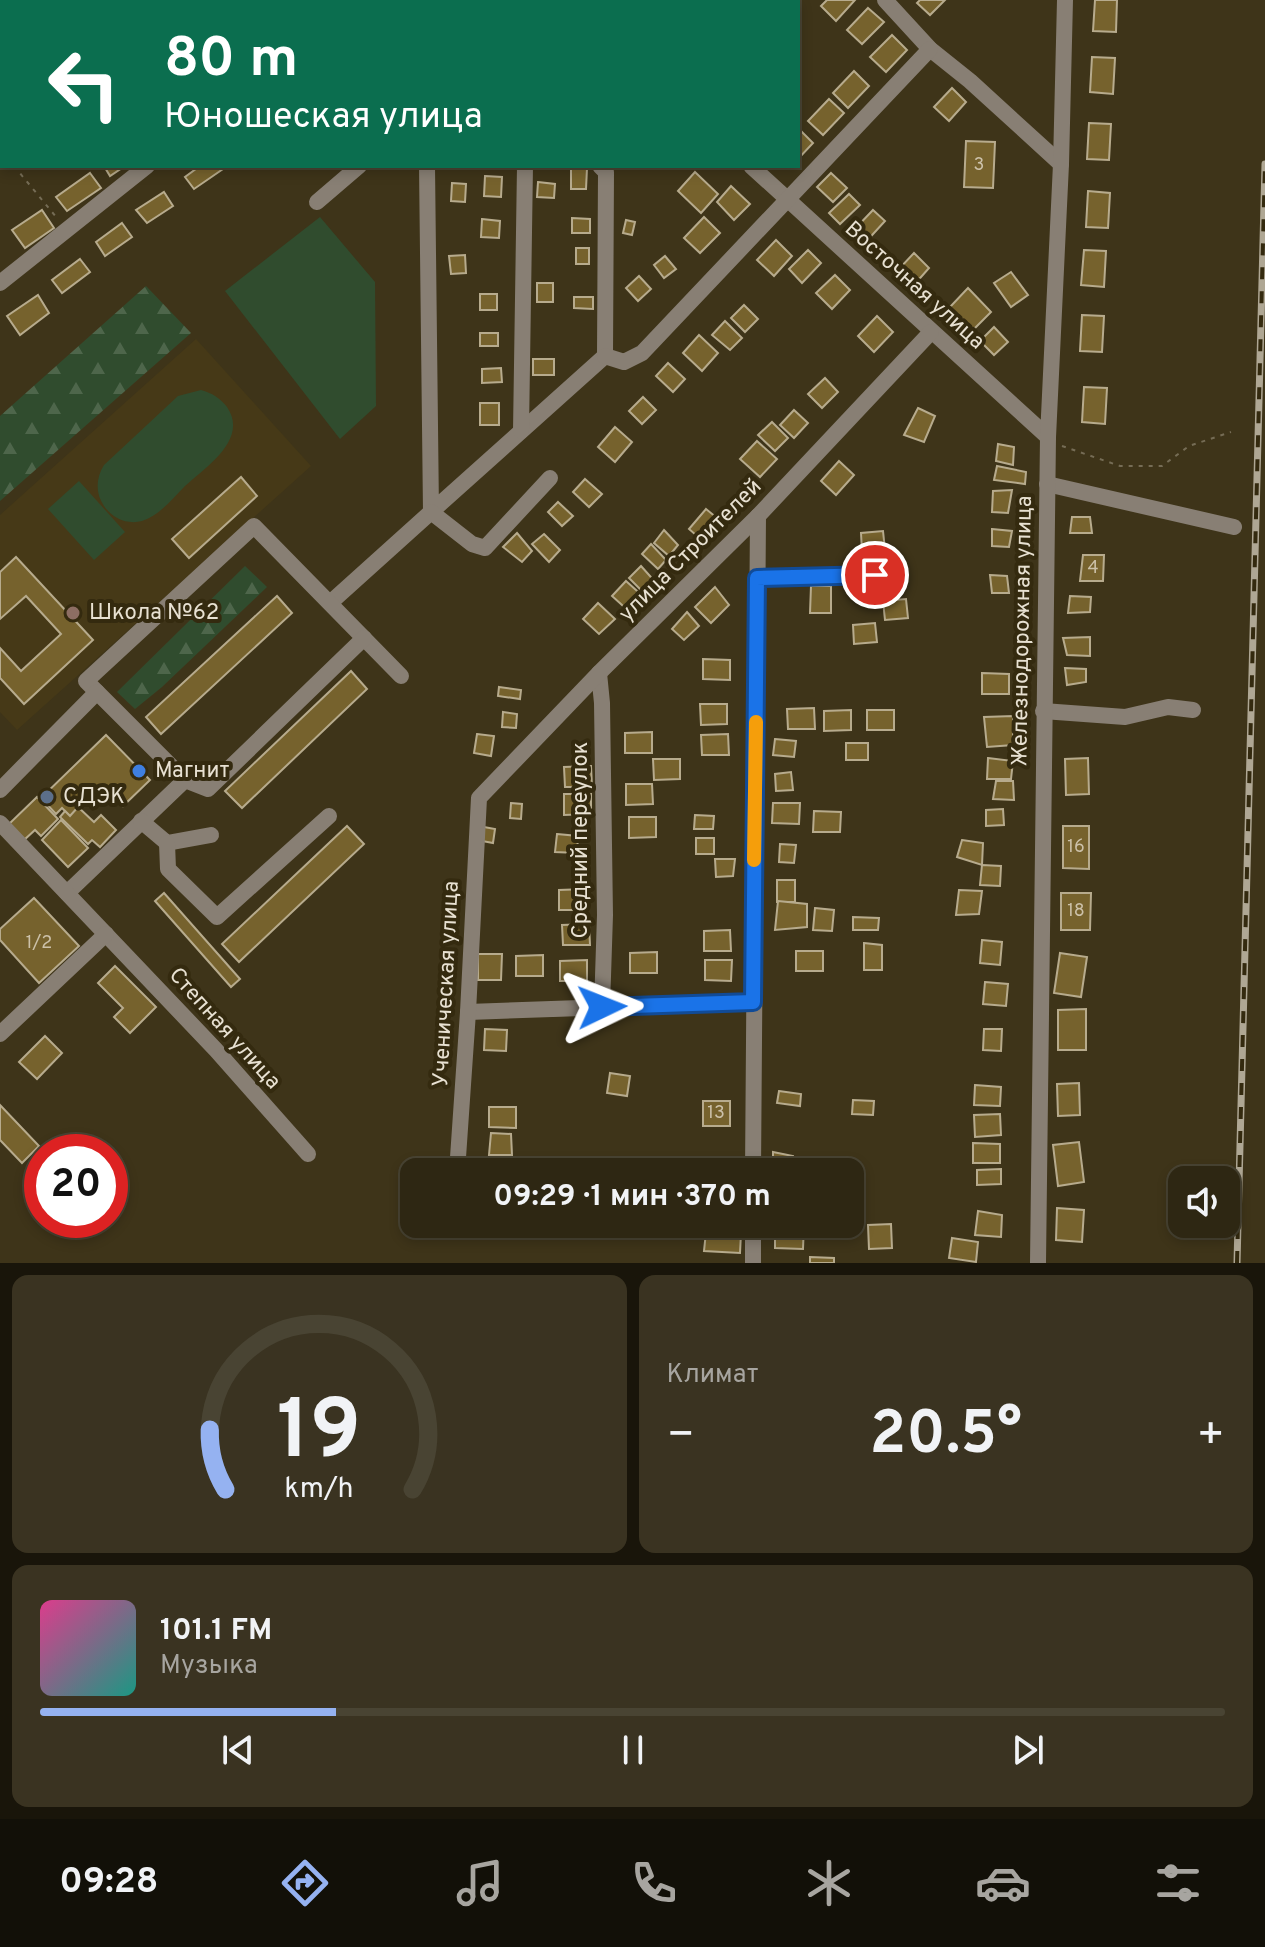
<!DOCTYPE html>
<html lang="ru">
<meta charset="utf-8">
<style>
body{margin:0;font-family:Overpass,sans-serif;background:#3a3321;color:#f1f3f6;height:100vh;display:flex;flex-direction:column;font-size:30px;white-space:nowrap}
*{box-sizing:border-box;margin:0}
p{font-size:26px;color:#a7a5a0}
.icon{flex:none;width:44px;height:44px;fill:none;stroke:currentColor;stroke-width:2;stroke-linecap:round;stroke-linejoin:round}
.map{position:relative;height:1263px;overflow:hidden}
.details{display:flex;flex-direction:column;gap:12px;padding:12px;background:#19150a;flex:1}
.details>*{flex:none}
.guide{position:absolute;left:0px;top:0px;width:800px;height:168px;box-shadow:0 4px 12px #0003,0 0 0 2px #494433;background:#0b6e4f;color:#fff;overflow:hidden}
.controls{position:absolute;left:1168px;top:1166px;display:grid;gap:16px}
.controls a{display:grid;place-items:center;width:72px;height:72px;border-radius:16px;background:#2e2713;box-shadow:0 4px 12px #0003,0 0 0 2px #494433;font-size:40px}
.speed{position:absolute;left:24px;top:1134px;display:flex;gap:16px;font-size:40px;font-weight:700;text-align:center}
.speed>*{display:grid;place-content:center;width:104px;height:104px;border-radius:50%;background:#2e2713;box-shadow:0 4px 12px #0003,0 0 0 2px #494433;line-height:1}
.speed .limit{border:12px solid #d22;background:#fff;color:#111}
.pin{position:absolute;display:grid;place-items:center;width:68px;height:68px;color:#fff;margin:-34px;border:4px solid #fff;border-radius:50%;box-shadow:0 2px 8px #0007}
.me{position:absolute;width:88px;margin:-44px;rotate:88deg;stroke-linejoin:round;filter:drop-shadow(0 0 6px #0008)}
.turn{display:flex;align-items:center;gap:28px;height:168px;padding:0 32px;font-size:36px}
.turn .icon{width:104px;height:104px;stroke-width:2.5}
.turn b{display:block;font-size:56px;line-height:68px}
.big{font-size:60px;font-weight:700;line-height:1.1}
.details .widget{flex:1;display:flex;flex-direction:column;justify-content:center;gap:12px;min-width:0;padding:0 28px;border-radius:16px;background:#3a3321}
.details .dial{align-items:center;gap:0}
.dial svg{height:208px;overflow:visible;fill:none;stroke:#494433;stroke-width:7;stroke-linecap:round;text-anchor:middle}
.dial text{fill:#f1f3f6;stroke:none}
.song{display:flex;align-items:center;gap:24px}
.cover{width:96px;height:96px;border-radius:12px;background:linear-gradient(135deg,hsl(330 70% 55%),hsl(170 70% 35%))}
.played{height:8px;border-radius:4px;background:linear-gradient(90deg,#95b2f1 25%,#494433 25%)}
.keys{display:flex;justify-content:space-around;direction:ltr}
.heat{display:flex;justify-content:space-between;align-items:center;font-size:44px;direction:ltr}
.details .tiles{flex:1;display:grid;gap:12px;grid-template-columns:1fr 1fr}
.widget:last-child{grid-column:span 2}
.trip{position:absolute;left:400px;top:1158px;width:464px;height:80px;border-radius:16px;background:#2e2713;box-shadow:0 4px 12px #0003,0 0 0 2px #494433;font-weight:700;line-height:80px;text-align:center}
.tabs{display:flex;height:128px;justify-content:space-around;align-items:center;background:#121008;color:#a7a5a0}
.tabs .icon{width:56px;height:56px}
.tabs .selected{color:#95b2f1}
.tabs b{font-size:36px;color:#f1f3f6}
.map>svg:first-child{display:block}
.built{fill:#463917}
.grass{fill:#304c2e}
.forest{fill:url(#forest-firs)}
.building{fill:#76622d;stroke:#b7ab8d;stroke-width:2}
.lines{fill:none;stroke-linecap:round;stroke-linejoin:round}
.path{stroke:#756c55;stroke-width:2;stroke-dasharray:4 6;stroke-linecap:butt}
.minor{stroke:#887f74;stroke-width:16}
.rail-casing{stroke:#afa794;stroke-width:7}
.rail{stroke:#342a0f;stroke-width:4;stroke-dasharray:12;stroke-linecap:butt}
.route-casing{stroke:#114b97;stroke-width:20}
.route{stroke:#1a73e8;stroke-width:14}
.slow{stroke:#f59e0b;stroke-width:14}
.education-dot{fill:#8d6e63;stroke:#342a0f;stroke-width:3}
.shop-dot{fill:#3f7fe0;stroke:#342a0f;stroke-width:3}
.service-dot{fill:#5c6f8a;stroke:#342a0f;stroke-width:3}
.labels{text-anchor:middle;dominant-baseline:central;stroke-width:8;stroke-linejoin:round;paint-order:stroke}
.number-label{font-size:18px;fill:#ccc1a9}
.street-label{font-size:22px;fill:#e8e1d2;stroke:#342a0f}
.poi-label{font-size:22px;fill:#e8e1d2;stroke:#342a0f;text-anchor:start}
</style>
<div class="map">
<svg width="1265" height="1263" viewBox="0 0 1265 1263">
<defs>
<pattern id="forest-firs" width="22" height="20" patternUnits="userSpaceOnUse" patternTransform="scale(2)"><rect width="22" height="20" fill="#304c2e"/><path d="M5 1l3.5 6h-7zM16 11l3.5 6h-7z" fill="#4e664b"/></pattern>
</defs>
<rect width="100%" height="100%" fill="#3e3419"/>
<!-- built -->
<path class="built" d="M196,339L311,466L17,730L0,712V515Z"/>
<!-- grass -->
<g class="grass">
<path d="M320,217L375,282L376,406L340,439L225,291Z"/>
<path d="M201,390C212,393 220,398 227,407C249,439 206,467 185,486C173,498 159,516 142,521C127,525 112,518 104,506C95,493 96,478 104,465L178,396Z"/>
<path d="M79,481L125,532L94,560L48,509Z"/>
</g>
<!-- forest -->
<g class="forest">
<path d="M146,286L191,333L0,501V416Z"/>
<path d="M245,566L267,587L162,687L135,709L117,692Z"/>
</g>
<!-- building -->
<g class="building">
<path d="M827,0H855L836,21L821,6Z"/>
<path d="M920,0H945L930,15L917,3Z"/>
<path d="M1095,0H1117L1116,32L1093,31Z"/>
<path d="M868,8L884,22L862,44L847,30Z"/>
<path d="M892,35L907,50L886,72L870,57Z"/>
<path d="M1092,57L1115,58L1113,94L1090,92Z"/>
<path d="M854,71L869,86L848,108L833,93Z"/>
<path d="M952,88L966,102L949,121L934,107Z"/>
<path d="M829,99L844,113L823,135L808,121Z"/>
<path d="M1089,123L1111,124L1109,160L1087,159Z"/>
<path d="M798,128L813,143L798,159Z"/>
<path d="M966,141L995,142L993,188L964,187Z"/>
<path d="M104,166H125L110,176Z"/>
<path d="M200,166H221L223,169L194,189L185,177Z"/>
<path d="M571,168H587L586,189H571Z"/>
<path d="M695,172L718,194L701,213L678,191Z"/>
<path d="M90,173L101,188L67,211L56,197Z"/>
<path d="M831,173L847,188L833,202L817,187Z"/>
<path d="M485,176L502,177L501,197L484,196Z"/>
<path d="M538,182L555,184L554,198L537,197Z"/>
<path d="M452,183L466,184L465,202L451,201Z"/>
<path d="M731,186L750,204L734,220L717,202Z"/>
<path d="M1088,191L1110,193L1108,228L1086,227Z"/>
<path d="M164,192L173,206L147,223L136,210Z"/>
<path d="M849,194L860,205L840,224L829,213Z"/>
<path d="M42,210L54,228L25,248L12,230Z"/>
<path d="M873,210L885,221L863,245L851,233Z"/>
<path d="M704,217L720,233L700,253L684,238Z"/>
<path d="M572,218L590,219V233H572Z"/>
<path d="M482,219L500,221L499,238L481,237Z"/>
<path d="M626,220L635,222L632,235L623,233Z"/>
<path d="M122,223L132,237L105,256L96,242Z"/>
<path d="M776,240L792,256L774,276L757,260Z"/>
<rect x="576" y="248" width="13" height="16"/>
<path d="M808,250L821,263L802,283L789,269Z"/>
<path d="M1084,250L1106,251L1104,287L1081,285Z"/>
<path d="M914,253L929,268L914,285L898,270Z"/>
<path d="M465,255L466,273L451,274L449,256Z"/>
<path d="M665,256L676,269L664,278L654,265Z"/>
<path d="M80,259L90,272L62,293L52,280Z"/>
<path d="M1011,272L1028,295L1011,307L994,283Z"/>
<path d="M835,275L850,290L832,309L816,293Z"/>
<path d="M639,276L651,289L638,301L626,288Z"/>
<rect x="537" y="283" width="16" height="19"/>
<path d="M968,288L991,312L973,330L950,307Z"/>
<rect x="480" y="294" width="17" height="16"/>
<path d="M38,295L49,313L20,335L7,316Z"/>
<path d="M574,297H593V309L574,308Z"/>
<path d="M744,305L758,319L745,332L731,318Z"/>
<path d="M1082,315L1104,316L1102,352L1080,351Z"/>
<path d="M877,316L893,332L874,352L858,336Z"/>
<path d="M725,321L742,338L730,350L712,335Z"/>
<path d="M994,327L1008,342L994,355L980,341Z"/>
<rect x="480" y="333" width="18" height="13"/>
<path d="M699,335L718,353L702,371L683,353Z"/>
<rect x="533" y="359" width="21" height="16"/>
<path d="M668,363L685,379L673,392L656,376Z"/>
<path d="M501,368L502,382L482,383V369Z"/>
<path d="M825,378L838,392L822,408L808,394Z"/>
<path d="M1084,387L1107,388L1105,424L1082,422Z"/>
<path d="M643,397L656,410L642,424L629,411Z"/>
<rect x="480" y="403" width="19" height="22"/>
<path d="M918,408L935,416L924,442L904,435Z"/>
<path d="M794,410L808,423L794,438L780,425Z"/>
<path d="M772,422L788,438L775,451L758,435Z"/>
<path d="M615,427L632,442L615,462L598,447Z"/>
<path d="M757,441L777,459L760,477L740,459Z"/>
<path d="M998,444L1014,447L1013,465L996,461Z"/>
<path d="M839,461L854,475L836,495L821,481Z"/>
<path d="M997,466L1026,472L1025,484L994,480Z"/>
<path d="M241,477L257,496L189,558L172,539Z"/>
<path d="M585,479L602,494L589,507L573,492Z"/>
<path d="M1012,490L1008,513L992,512L993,491Z"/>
<path d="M558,502L573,516L562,526L548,512Z"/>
<path d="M706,509L722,522L704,542L689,529Z"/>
<path d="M1072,517H1090L1092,533H1070Z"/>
<path d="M992,529L1012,531L1009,547L992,546Z"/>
<path d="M664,530L678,545L669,556L654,543Z"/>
<path d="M883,531L885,550L862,552L861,533Z"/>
<path d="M517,533L532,551L522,562L503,547Z"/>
<path d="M544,534L560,550L549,562L532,544Z"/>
<path d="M651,544L666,560L658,569L642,554Z"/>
<path d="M1083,555H1104L1103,581H1080Z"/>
<path d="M16,557L93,640L24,704L0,678V648L21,671L61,634L26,596L0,619V572Z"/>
<path d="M641,566L658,585L647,596L629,578Z"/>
<path d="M990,575L1007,576L1009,593H992Z"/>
<path d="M626,581L646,599L632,614L612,596Z"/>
<path d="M811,586H831V613H810Z"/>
<path d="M715,587L729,605L711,623L695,607Z"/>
<path d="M277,596L292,613L161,734L146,717Z"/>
<path d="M1070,596L1091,597L1090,612L1068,613Z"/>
<path d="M906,599L908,618L885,620L883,601Z"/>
<path d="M598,603L615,619L599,634L583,619Z"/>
<path d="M687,612L699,626L684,640L672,629Z"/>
<path d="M875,623L877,642L854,644L853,625Z"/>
<path d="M1090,637V656L1067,655L1063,638Z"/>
<path d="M703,659L730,660V680L703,679Z"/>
<path d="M1065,668L1086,669V682L1067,685Z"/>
<path d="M351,671L367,689L242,808L225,791Z"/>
<path d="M982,673L1009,674V694H982Z"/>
<path d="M499,687L521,690L520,699L498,696Z"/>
<path d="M700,704H727V724L701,725Z"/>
<path d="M814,708L815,729H788L787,709Z"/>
<path d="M851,710V730L824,731V711Z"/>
<rect x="867" y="710" width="27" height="20"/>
<path d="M503,712L517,714L516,728L502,727Z"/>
<path d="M1013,716V745L987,747L984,717Z"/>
<path d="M652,732V753H625V733Z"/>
<path d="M477,734L494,736L491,756L474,753Z"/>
<path d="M728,734L729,755H702L701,735Z"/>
<path d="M106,735L150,780L123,806L102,785L70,816L62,808L56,814L41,798Z"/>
<path d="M775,739L796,741L794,757L773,755Z"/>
<rect x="846" y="743" width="22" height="17"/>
<path d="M988,758L1013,761L1011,779H987Z"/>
<path d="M1088,758L1089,794L1066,795L1065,759Z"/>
<path d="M653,759H680V779L654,780Z"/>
<path d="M591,766L592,787H565L564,767Z"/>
<path d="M791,772L793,790L776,791L775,774Z"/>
<path d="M996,781H1013L1014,800L993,799Z"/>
<path d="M626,784H652L653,804L626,805Z"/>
<path d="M564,794H591V814L564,815Z"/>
<path d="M37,797L58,819L41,836L35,830L24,840L9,824Z"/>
<path d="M511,803L522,804L521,819L510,818Z"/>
<path d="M773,803H800L799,824L772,823Z"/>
<path d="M78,807L94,822L101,815L116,830L100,847L92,840L88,844L60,817L65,811L70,816Z"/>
<path d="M1003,809L1004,825L986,826V810Z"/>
<path d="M814,811L841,812L840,832H813Z"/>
<path d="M695,815L714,816L713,829H694Z"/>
<path d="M629,817H656V837L629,838Z"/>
<path d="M61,820L88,848L68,867L42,840Z"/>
<path d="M347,826L364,844L239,962L222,944Z"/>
<path d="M1063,826H1089V869L1063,868Z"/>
<path d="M484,827L495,829L493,843L482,841Z"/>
<path d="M557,834L578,836L577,853L555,852Z"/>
<rect x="696" y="838" width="18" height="16"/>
<path d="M962,840L983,843L982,865L957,857Z"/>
<path d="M780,844L796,845L794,863L779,862Z"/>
<path d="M715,859H735L733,876L716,877Z"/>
<path d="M982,865L1001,866L1000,886L980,885Z"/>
<rect x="777" y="880" width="18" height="22"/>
<path d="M586,889V910H559V890Z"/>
<path d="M959,890L982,891L979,914L956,915Z"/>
<path d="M164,893L240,979L231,987L155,901Z"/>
<path d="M1061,893H1091L1090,930H1061Z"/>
<path d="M34,898L79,946L39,983L0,940V929Z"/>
<path d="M778,901L807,904V927L775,930Z"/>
<path d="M815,908L834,910L832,931L813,930Z"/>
<path d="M853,917L879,918L878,930H853Z"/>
<path d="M589,924L590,945H563L562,925Z"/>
<path d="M730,930L731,951H704V931Z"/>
<path d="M982,940L1002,942L1000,965L980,963Z"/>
<path d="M864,943L882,945V970H864Z"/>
<rect x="796" y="951" width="27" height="20"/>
<path d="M657,952V973H630V953Z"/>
<path d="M1060,953L1087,957L1081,997L1054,993Z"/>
<path d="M478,954H502L501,980H478Z"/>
<path d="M543,955V976H516V956Z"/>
<path d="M587,960V981H560V961Z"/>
<path d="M705,960H732L731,981L705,980Z"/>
<path d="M115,966L156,1007L130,1033L114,1017L123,1008L98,983Z"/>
<path d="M985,982L1008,984L1006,1006L983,1004Z"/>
<path d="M1086,1009V1050H1058V1010Z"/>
<path d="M485,1029L507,1030L506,1051L484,1050Z"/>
<path d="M984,1029H1002L1001,1051L983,1050Z"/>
<path d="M45,1036L62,1053L37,1079L19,1062Z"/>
<path d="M610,1073L630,1076L627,1096L607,1093Z"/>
<path d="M1079,1083L1080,1115L1058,1116L1057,1084Z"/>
<path d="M975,1085L1001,1087L1000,1106L974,1105Z"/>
<path d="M779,1091L801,1094L800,1106L777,1103Z"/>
<path d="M853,1100L874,1101L873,1115L852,1114Z"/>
<rect x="703" y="1101" width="27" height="25"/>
<path d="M0,1105L39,1146L22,1163L0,1140Z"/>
<path d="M489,1107H516V1128L489,1127Z"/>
<path d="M1000,1114L1001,1135L975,1137L974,1115Z"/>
<path d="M491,1133L511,1134L512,1155H489Z"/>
<path d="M1079,1142L1084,1182L1058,1186L1053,1145Z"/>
<path d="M973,1143L1000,1144V1163H973Z"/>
<path d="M773,1152L793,1156L792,1172H773Z"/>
<path d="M1001,1169V1184L977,1185V1170Z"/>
<path d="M1057,1208L1084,1210L1082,1242L1056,1240Z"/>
<path d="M978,1211L1002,1215L1001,1237L975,1235Z"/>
<path d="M775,1224H804L803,1249L775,1248Z"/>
<path d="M891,1224L892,1248L869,1249L868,1225Z"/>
<path d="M706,1232L741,1233L740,1253L704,1251Z"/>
<path d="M952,1238L978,1242L976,1262L949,1258Z"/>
<path d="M810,1257L834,1258V1263H810Z"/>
</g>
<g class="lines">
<!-- path -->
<g class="path">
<path d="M14,166L57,218"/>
<path d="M1062,446L1120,466H1162L1189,446L1231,432"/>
</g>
<!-- minor -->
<g class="minor">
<path d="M576,0L578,2"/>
<path d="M885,0L930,49L970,81L1061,164"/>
<path d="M28,2L30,0"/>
<path d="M184,2L185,0"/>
<path d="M352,2L354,0"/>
<path d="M525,2L527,0"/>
<path d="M0,30L2,28"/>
<path d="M0,142L2,145"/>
<path d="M427,166L431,512L605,356L606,172L600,166"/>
<path d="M751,166L1048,437"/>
<path d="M317,202L359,166"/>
<path d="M0,283L147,166"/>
<path d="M605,356L624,362L642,353L930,49"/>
<path d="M521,431L525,166"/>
<path d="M1047,484L1234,527"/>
<path d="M757,578L875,575"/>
<path d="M330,603L431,512L472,544L485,548L550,478"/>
<path d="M599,673L602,703L605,915L602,1007"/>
<path d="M97,692L86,681L254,526L401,676"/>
<path d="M1043,711L1125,717L1168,707L1193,710"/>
<path d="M185,780L208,789L364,638"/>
<path d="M0,790L97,692L185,780L67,893"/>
<path d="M141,821L167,843L211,835"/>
<path d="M0,823L216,1050L308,1154"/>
<path d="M167,843L168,869L217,917L329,816"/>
<path d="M468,1012L753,1002"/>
<path d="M0,1034L106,934"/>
<path d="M457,1172L468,1012L479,798L599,673L758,516L931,332"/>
<path d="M753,1172L758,516"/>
<path d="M753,1224V1263"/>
<path d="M1038,1263L1048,437L1061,164L1065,0"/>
</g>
<defs>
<path id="rail" d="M1237,1263L1265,164"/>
</defs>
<!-- rail casing -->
<use href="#rail" class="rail-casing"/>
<!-- rail -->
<use href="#rail" class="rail"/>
</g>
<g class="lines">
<defs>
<path id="route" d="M602,1007L753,1002L757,578L875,575"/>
</defs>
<!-- route casing -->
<use href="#route" class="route-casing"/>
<!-- route -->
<use href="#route" class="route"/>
<!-- slow -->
<path class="slow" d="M754,860L756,722"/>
</g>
<!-- markers -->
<circle class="education-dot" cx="73" cy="613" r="8"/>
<circle class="shop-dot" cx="139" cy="771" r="8"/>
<circle class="service-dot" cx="47" cy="797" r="8"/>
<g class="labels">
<!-- number labels -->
<g class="number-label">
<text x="979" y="165">3</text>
<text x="1093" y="568">4</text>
<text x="1076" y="847">16</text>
<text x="1076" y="911">18</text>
<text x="39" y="943">1/2</text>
<text x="716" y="1113">13</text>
</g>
<!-- street labels -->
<g class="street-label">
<text transform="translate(914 286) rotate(42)">Восточная улица</text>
<text transform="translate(691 551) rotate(-45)">улица Строителей</text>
<text transform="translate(1023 631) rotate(-89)">Железнодорожная улица</text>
<text transform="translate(581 840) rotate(-90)">Средний переулок</text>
<text transform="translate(447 984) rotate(-87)">Ученическая улица</text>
<text transform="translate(224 1029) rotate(48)">Степная улица</text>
</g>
<!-- poi labels -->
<g class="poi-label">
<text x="89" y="613">Школа №62</text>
<text x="155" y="771">Магнит</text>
<text x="63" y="797">СДЭК</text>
</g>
</g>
</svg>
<div class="controls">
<a><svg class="icon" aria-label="sound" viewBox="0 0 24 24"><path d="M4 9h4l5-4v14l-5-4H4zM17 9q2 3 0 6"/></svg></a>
</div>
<div class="speed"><div class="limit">20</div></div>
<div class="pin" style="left:875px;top:575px;background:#d93025"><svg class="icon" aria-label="arrive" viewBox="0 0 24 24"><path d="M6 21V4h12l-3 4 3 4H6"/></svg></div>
<svg class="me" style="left:602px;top:1007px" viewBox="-20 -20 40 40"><path d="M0-17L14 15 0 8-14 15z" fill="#1a73e8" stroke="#fff" stroke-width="4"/></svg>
<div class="trip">09:29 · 1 мин · 370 m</div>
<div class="guide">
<div class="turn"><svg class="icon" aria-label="left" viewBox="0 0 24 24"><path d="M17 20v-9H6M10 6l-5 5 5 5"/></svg><div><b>80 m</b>Юношеская улица</div></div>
</div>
</div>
<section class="details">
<div class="tiles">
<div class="widget dial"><svg viewBox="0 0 100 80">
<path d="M14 69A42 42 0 1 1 86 69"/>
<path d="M14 69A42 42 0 0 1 8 46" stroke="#95b2f1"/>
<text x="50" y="56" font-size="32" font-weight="700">19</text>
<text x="50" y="72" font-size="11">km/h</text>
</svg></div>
<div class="widget"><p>Климат</p>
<div class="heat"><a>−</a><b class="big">20.5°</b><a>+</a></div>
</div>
<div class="widget">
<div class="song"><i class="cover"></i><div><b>101.1 FM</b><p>Музыка</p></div></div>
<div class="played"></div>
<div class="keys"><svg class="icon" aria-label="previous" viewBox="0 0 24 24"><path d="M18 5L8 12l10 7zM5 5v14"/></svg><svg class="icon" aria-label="pause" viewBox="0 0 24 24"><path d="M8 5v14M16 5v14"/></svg><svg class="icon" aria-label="next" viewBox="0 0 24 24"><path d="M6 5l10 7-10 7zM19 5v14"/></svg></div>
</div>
</div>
</section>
<nav class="tabs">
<b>09:28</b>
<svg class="icon selected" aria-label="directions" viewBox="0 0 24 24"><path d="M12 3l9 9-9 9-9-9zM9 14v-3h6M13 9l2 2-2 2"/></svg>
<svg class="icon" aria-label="music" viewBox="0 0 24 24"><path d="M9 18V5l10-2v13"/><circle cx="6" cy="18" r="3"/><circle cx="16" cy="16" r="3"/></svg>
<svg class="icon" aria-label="phone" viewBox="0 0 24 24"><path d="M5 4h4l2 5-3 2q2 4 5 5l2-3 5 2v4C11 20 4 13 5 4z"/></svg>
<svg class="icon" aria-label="climate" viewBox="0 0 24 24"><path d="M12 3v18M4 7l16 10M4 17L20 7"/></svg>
<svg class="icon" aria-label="car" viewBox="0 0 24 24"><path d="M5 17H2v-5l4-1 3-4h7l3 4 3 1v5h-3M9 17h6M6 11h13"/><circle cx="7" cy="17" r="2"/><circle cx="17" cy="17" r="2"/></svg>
<svg class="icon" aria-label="filters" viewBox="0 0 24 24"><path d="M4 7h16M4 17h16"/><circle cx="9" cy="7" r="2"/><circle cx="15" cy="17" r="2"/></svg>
</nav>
